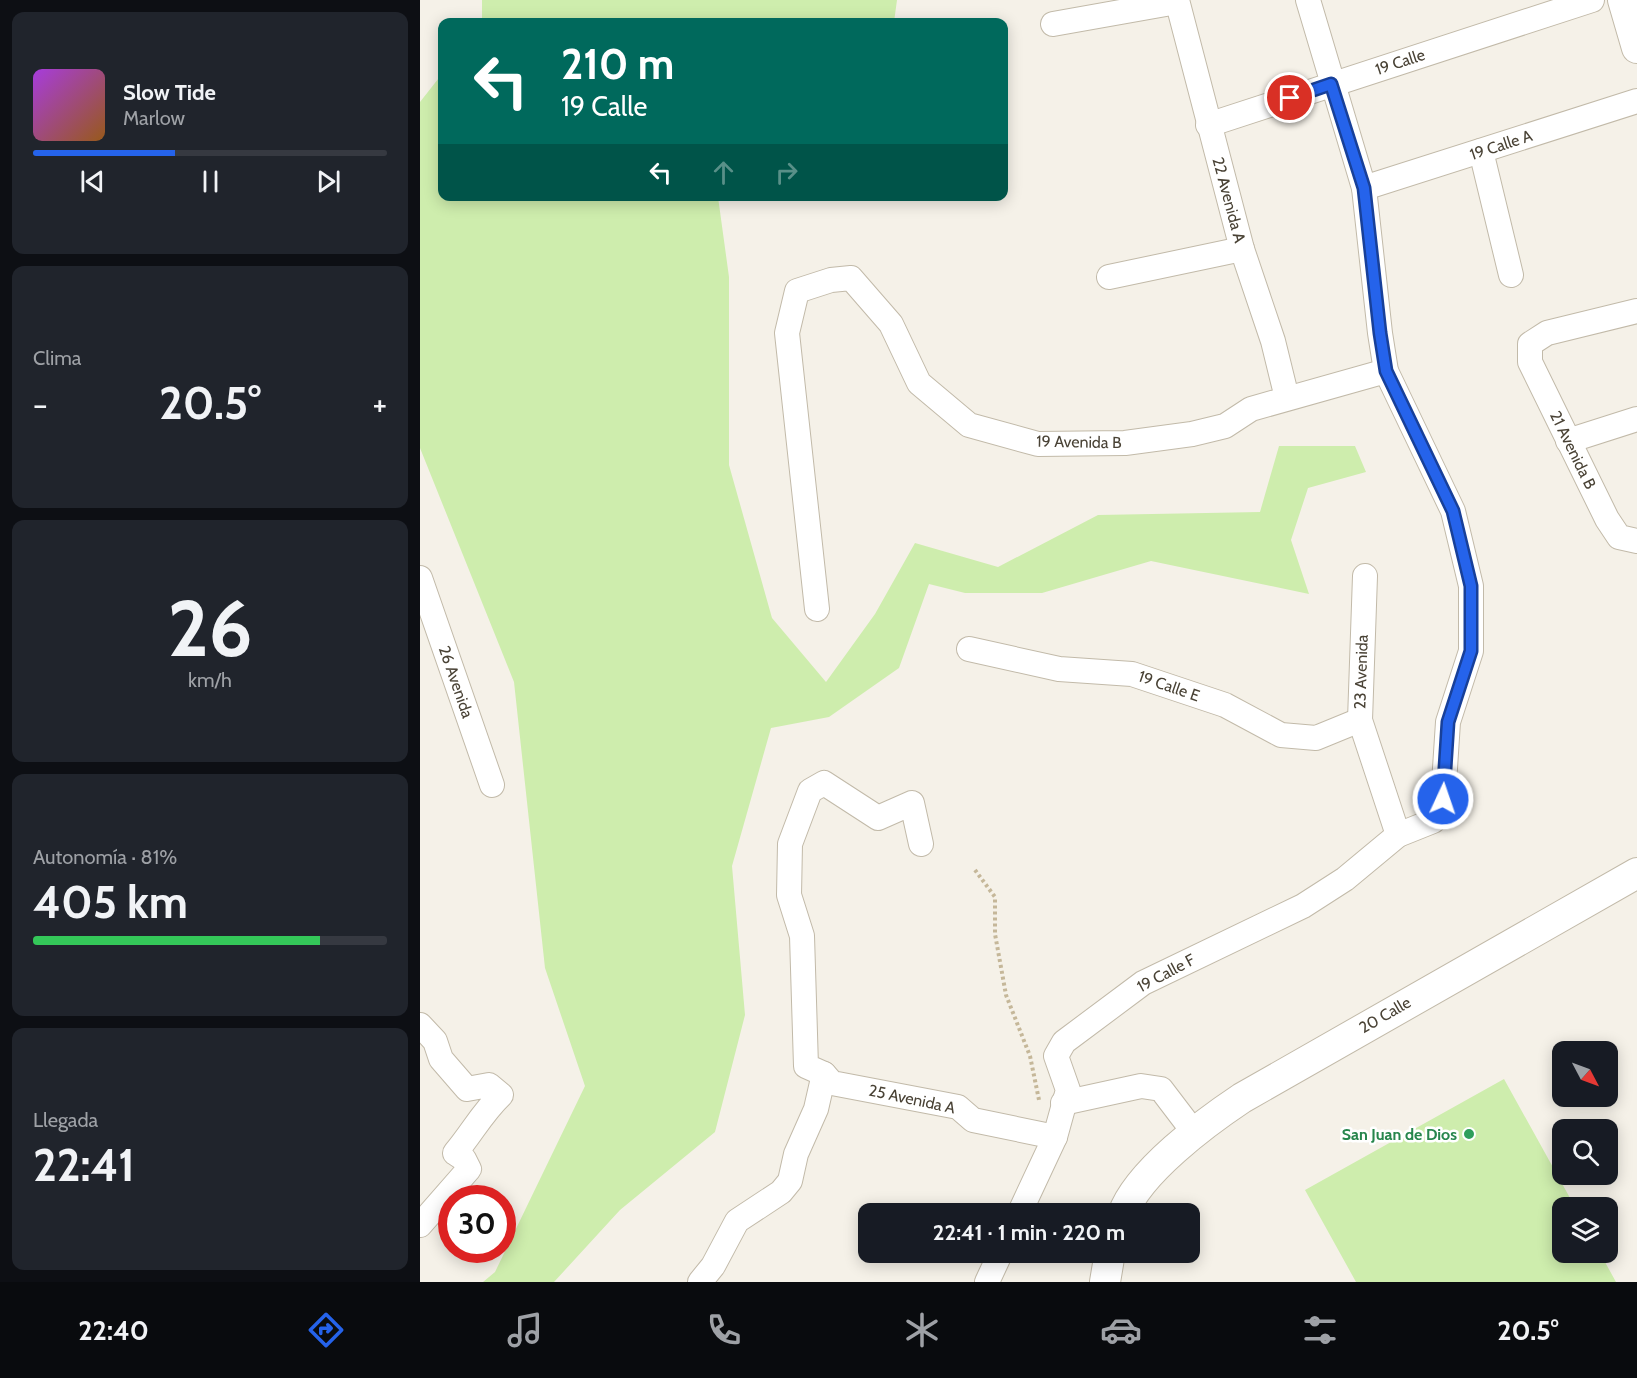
<!DOCTYPE html>
<html lang="es">
<meta charset="utf-8">
<style>
body{margin:0;font-family:Cabin,sans-serif;background:#20242c;color:#f1f3f6;height:100vh;display:flex;flex-direction:column;font-size:22px;white-space:nowrap}
*{box-sizing:border-box;margin:0}
p{font-size:20px;color:#9ea1a6}
.icon{flex:none;width:33px;height:33px;fill:none;stroke:currentColor;stroke-width:2;stroke-linecap:round;stroke-linejoin:round}
.map{position:relative;flex:1;overflow:hidden}
.drawer{display:flex;flex-direction:column;gap:12px;padding:12px;background:#0d0f14;width:420px}
.drawer>*{flex:none}
.guide{position:absolute;left:18px;top:18px;width:570px;height:183px;border-radius:12px;box-shadow:0 3px 15px #0003;background:#00695c;color:#fff;overflow:hidden}
.needle{width:39px;rotate:131deg}
.tools{position:absolute;left:1132px;top:1041px;display:grid;gap:12px}
.tools a{display:grid;place-items:center;width:66px;height:66px;border-radius:12px;background:#171b24;box-shadow:0 3px 15px #0003;font-size:30px}
.speed{position:absolute;left:18px;top:1185px;display:flex;gap:12px;font-size:30px;font-weight:700;text-align:center}
.speed>*{display:grid;place-content:center;width:78px;height:78px;border-radius:50%;background:#171b24;box-shadow:0 3px 15px #0003;line-height:1}
.speed .limit{border:9px solid #d22;background:#fff;color:#111}
.pin{position:absolute;display:grid;place-items:center;width:51px;height:51px;color:#fff;margin:-26px;border:3px solid #fff;border-radius:50%;box-shadow:0 2px 6px #0007}
.me{position:absolute;width:66px;margin:-33px;rotate:3deg;stroke-linejoin:round;filter:drop-shadow(0 0 4px #0008)}
.turn{display:flex;align-items:center;gap:21px;height:126px;padding:0 24px;font-size:27px}
.turn .icon{width:78px;height:78px;stroke-width:2.5}
.turn b{display:block;font-size:42px;line-height:51px}
.lanes{display:flex;align-items:center;height:57px;padding:0 24px;background:#0003;justify-content:center;gap:30px;direction:ltr}
.lanes .off{opacity:.35}
.big{font-size:45px;font-weight:700;line-height:1.1}
.drawer .widget{flex:1;display:flex;flex-direction:column;justify-content:center;gap:9px;min-width:0;padding:0 21px;border-radius:12px;background:#20242c}
.drawer .dial{align-items:center;gap:0}
.dial b{font-size:78px;line-height:1}
.song{display:flex;align-items:center;gap:18px}
.cover{width:72px;height:72px;border-radius:9px;background:linear-gradient(135deg,hsl(280 70% 55%),hsl(30 70% 35%))}
.played{height:6px;border-radius:3px;background:linear-gradient(90deg,#2563eb 40%,#363941 40%)}
.keys{display:flex;justify-content:space-around;direction:ltr}
.heat{display:flex;justify-content:space-between;align-items:center;font-size:33px;direction:ltr}
.charge{height:9px;border-radius:4px;background:linear-gradient(90deg,#34c759 81%,#363941 0)}
.trip{position:absolute;left:438px;top:1203px;width:342px;height:60px;border-radius:12px;background:#171b24;box-shadow:0 3px 15px #0003;font-weight:700;line-height:60px;text-align:center}
.tabs{display:flex;height:96px;justify-content:space-around;align-items:center;background:#090b0e;color:#9ea1a6}
.tabs .icon{width:42px;height:42px}
.tabs .active{color:#2563eb}
.tabs b{font-size:27px;color:#f1f3f6}
main{display:flex;flex:1;min-height:0}
.map>svg:first-child{display:block}
.green{fill:#ceedad}
.lines{fill:none;stroke-linecap:round;stroke-linejoin:round}
.minor-casing{stroke:#c2baa9;stroke-width:26}
.tertiary-casing{stroke:#c2baa9;stroke-width:32}
.path{stroke:#c5b799;stroke-width:4;stroke-dasharray:3 3;stroke-linecap:butt}
.minor{stroke:#fff;stroke-width:24}
.tertiary{stroke:#fff;stroke-width:30}
.route-casing{stroke:#184099;stroke-width:15}
.route{stroke:#2563eb;stroke-width:10}
.leisure-dot{fill:#2e9e5b;stroke:#fff;stroke-width:2}
.labels{text-anchor:middle;dominant-baseline:central;stroke-width:5;stroke-linejoin:round;paint-order:stroke}
.street-label{font-size:16px;fill:#494235;stroke:#fff}
.leisure-label{font-size:16px;font-weight:bold;fill:#27864d;stroke:#fff;text-anchor:end}
</style>
<main>
<section class="drawer">
<div class="widget">
<div class="song"><i class="cover"></i><div><b>Slow Tide</b><p>Marlow</p></div></div>
<div class="played"></div>
<div class="keys"><svg class="icon" aria-label="previous" viewBox="0 0 24 24"><path d="M18 5L8 12l10 7zM5 5v14"/></svg><svg class="icon" aria-label="pause" viewBox="0 0 24 24"><path d="M8 5v14M16 5v14"/></svg><svg class="icon" aria-label="next" viewBox="0 0 24 24"><path d="M6 5l10 7-10 7zM19 5v14"/></svg></div>
</div>
<div class="widget"><p>Clima</p>
<div class="heat"><a>−</a><b class="big">20.5°</b><a>+</a></div>
</div>
<div class="widget dial"><b>26</b><p>km/h</p></div>
<div class="widget"><p>Autonomía · 81%</p><b class="big">405 km</b><div class="charge"></div></div>
<div class="widget"><p>Llegada</p><b class="big">22:41</b></div>
</section>
<div class="map">
<svg width="1217" height="1282" viewBox="0 0 1217 1282">
<rect width="100%" height="100%" fill="#f5f1e8"/>
<!-- green -->
<g class="green">
<path d="M62,0H477L474,22H343L341,19L336,22H62Z"/>
<path d="M22,74V196L298,197L309,277V465L352,618L406,682L455,614L495,543L578,567L678,515L840,512L859,446H935L946,472L888,488L871,540L889,594L731,561L622,593H545L509,584L479,668L409,717L351,728L312,866L325,1015L295,1132L200,1210L134,1282H63L75,1272L165,1086L125,968L94,682L0,448V102Z"/>
<path d="M1084,1079L1155,1207L1143,1208V1252L1180,1253L1196,1282H936L885,1190Z"/>
</g>
<g class="lines">
<defs>
<g id="minor">
<path d="M757,0L822,249L853,341L867,398"/>
<path d="M633,24L757,2"/>
<path d="M788,125L1172,0"/>
<path d="M1061,151L1091,275"/>
<path d="M944,188L1217,101"/>
<path d="M689,277L822,249"/>
<path d="M1217,311L1127,333L1110,344V362L1187,519L1199,537L1217,541"/>
<path d="M1148,441L1217,419"/>
<path d="M945,576L940,720L978,835"/>
<path d="M0,578L72,785"/>
<path d="M397,609L367,333L377,291L411,280L431,278L471,324L499,383L549,425L618,444L705,443L772,434L805,426L831,409L966,371"/>
<path d="M549,649L639,669L712,674L805,705L861,735L896,738L940,720"/>
<path d="M501,844L492,803L458,818L404,783L390,791L370,844L369,895L382,936L386,1066L404,1074L412,1083L538,1107L553,1120L635,1137"/>
<path d="M0,1025L15,1041L21,1059L47,1089L69,1085L81,1095C62,1113 52,1133 35,1153L44,1159L49,1169L0,1225"/>
<path d="M643,1103L721,1086L741,1089L773,1131"/>
<path d="M599,1214L635,1137L648,1090L636,1056L644,1042L723,983L883,906L925,879L978,835L1013,821L1023,799L1028,722L1051,651V586L1033,511L966,371L960,333L944,188L888,0"/>
<path d="M280,1282L293,1266L317,1221L361,1192L370,1181L376,1154L396,1109L404,1074"/>
<path d="M567,1282L581,1252"/>
</g>
<g id="tertiary">
<path d="M1203,0L1217,48"/>
<path d="M703,1214C718,1172 786,1122 822,1098L1217,873"/>
<path d="M685,1282L690,1252"/>
</g>
</defs>
<!-- minor casing -->
<use href="#minor" class="minor-casing"/>
<!-- tertiary casing -->
<use href="#tertiary" class="tertiary-casing"/>
<!-- path -->
<path class="path" d="M555,870L575,897V934L586,995L610,1056L619,1100"/>
<!-- minor -->
<use href="#minor" class="minor"/>
<!-- tertiary -->
<use href="#tertiary" class="tertiary"/>
</g>
<g class="lines">
<defs>
<path id="route" d="M870,98L911,84L944,188L960,333L966,371L1033,511L1051,586V651L1028,722L1023,799"/>
</defs>
<!-- route casing -->
<use href="#route" class="route-casing"/>
<!-- route -->
<use href="#route" class="route"/>
</g>
<!-- markers -->
<circle class="leisure-dot" cx="1049" cy="1134" r="6"/>
<g class="labels">
<!-- street labels -->
<g class="street-label">
<text transform="translate(980 62) rotate(-18)">19 Calle</text>
<text transform="translate(1081 145) rotate(-18)">19 Calle A</text>
<text transform="translate(809 200) rotate(75)">22 Avenida A</text>
<text transform="translate(659 442) rotate(1)">19 Avenida B</text>
<text transform="translate(1153 450) rotate(64)">21 Avenida B</text>
<text transform="translate(941 672) rotate(-88)">23 Avenida</text>
<text transform="translate(36 682) rotate(71)">26 Avenida</text>
<text transform="translate(749 686) rotate(19)">19 Calle E</text>
<text transform="translate(746 973) rotate(-28)">19 Calle F</text>
<text transform="translate(965 1015) rotate(-30)">20 Calle</text>
<text transform="translate(492 1099) rotate(12)">25 Avenida A</text>
</g>
<!-- leisure labels -->
<g class="leisure-label">
<text x="1037" y="1134">San Juan de Dios</text>
</g>
</g>
</svg>
<div class="tools">
<a><svg class="needle" viewBox="-14 -14 28 28"><path d="M0-13l5 13h-10z" fill="#e53935"/><path d="M0 13l5-13h-10z" fill="#9ea1a6"/></svg></a>
<a><svg class="icon" aria-label="search" viewBox="0 0 24 24"><circle cx="10" cy="10" r="6"/><path d="M15 15l6 6"/></svg></a>
<a><svg class="icon" aria-label="layers" viewBox="0 0 24 24"><path d="M12 4l9 5-9 5-9-5zM3 14l9 5 9-5"/></svg></a>
</div>
<div class="speed"><div class="limit">30</div></div>
<div class="pin" style="left:870px;top:98px;background:#d93025"><svg class="icon" aria-label="arrive" viewBox="0 0 24 24"><path d="M6 21V4h12l-3 4 3 4H6"/></svg></div>
<svg class="me" style="left:1023px;top:799px" viewBox="-20 -20 40 40"><circle r="17" fill="#2563eb" stroke="#fff" stroke-width="3"/><path d="M0-11L8 9 0 5-8 9z" fill="#fff"/></svg>
<div class="trip">22:41 · 1 min · 220 m</div>
<div class="guide">
<div class="turn"><svg class="icon" aria-label="left" viewBox="0 0 24 24"><path d="M17 20v-9H6M10 6l-5 5 5 5"/></svg><div><b>210 m</b>19 Calle</div></div>
<div class="lanes"><svg class="icon" aria-label="left" viewBox="0 0 24 24"><path d="M17 20v-9H6M10 6l-5 5 5 5"/></svg><svg class="icon off" aria-label="ahead" viewBox="0 0 24 24"><path d="M12 20V5M6 11l6-6 6 6"/></svg><svg class="icon off" aria-label="right" viewBox="0 0 24 24"><path d="M7 20v-9h11M14 6l5 5-5 5"/></svg></div>
</div>
</div>
</main>
<nav class="tabs">
<b>22:40</b>
<svg class="icon active" aria-label="directions" viewBox="0 0 24 24"><path d="M12 3l9 9-9 9-9-9zM9 14v-3h6M13 9l2 2-2 2"/></svg>
<svg class="icon" aria-label="music" viewBox="0 0 24 24"><path d="M9 18V5l10-2v13"/><circle cx="6" cy="18" r="3"/><circle cx="16" cy="16" r="3"/></svg>
<svg class="icon" aria-label="phone" viewBox="0 0 24 24"><path d="M5 4h4l2 5-3 2q2 4 5 5l2-3 5 2v4C11 20 4 13 5 4z"/></svg>
<svg class="icon" aria-label="climate" viewBox="0 0 24 24"><path d="M12 3v18M4 7l16 10M4 17L20 7"/></svg>
<svg class="icon" aria-label="car" viewBox="0 0 24 24"><path d="M5 17H2v-5l4-1 3-4h7l3 4 3 1v5h-3M9 17h6M6 11h13"/><circle cx="7" cy="17" r="2"/><circle cx="17" cy="17" r="2"/></svg>
<svg class="icon" aria-label="filters" viewBox="0 0 24 24"><path d="M4 7h16M4 17h16"/><circle cx="9" cy="7" r="2"/><circle cx="15" cy="17" r="2"/></svg>
<b>20.5°</b>
</nav>
